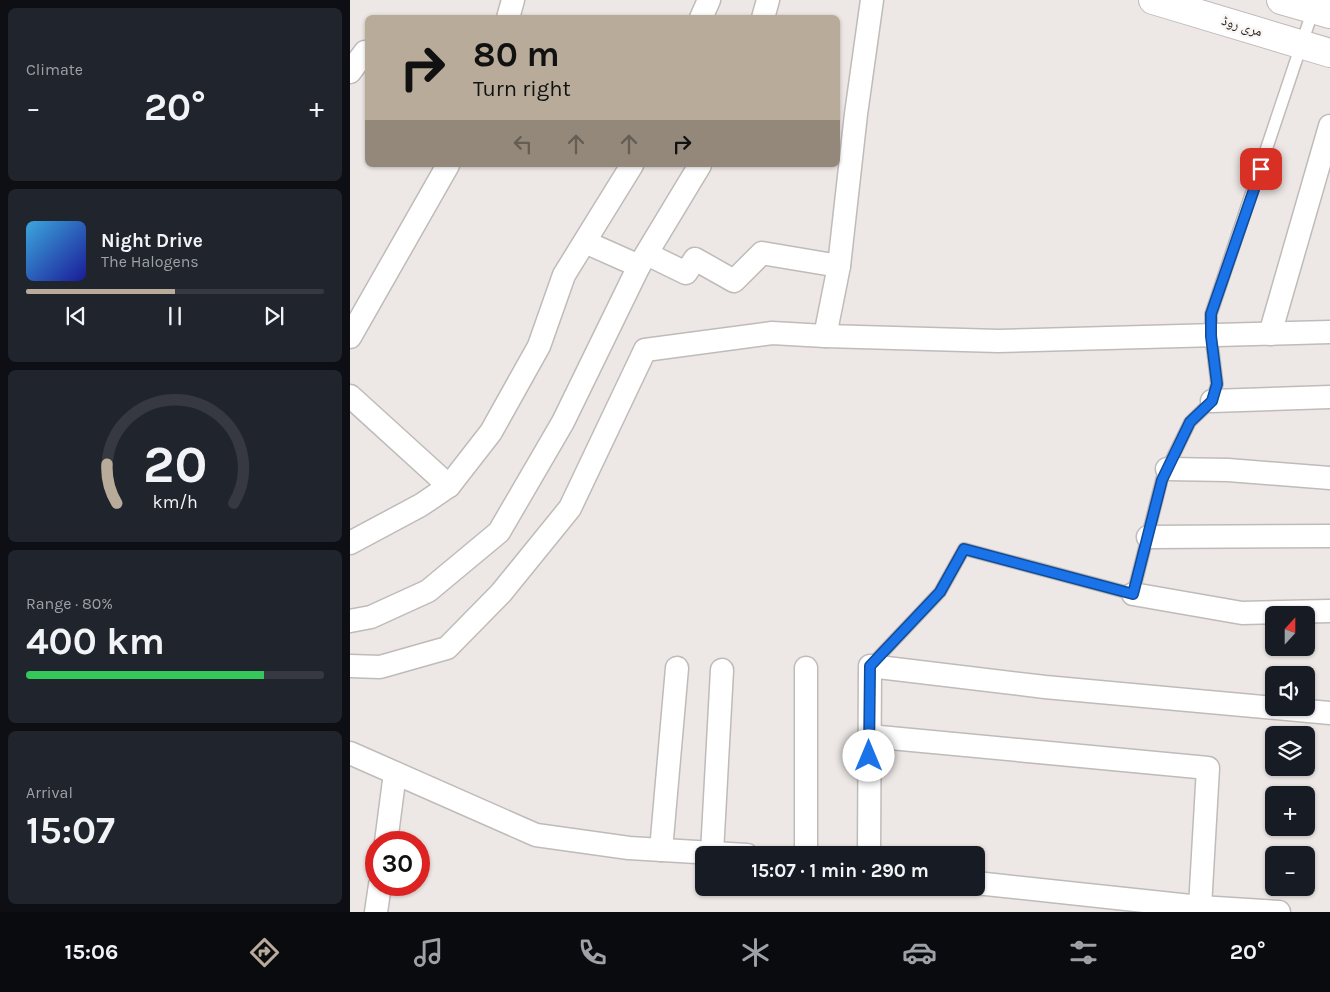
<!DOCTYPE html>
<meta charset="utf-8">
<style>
body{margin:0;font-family:Karla,"Noto Naskh Arabic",sans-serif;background:#20242c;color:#f1f3f6;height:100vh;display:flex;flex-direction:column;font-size:19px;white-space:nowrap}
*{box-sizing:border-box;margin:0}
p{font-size:16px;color:#9ea1a6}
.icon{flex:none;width:28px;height:28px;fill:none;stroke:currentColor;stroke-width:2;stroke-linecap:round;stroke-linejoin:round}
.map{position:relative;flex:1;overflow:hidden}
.drawer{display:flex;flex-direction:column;gap:8px;padding:8px;background:#0d0f14;width:350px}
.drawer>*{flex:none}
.guide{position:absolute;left:15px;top:15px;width:475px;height:152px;border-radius:8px;box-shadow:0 1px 4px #0004;background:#b8ab99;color:#111;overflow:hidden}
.needle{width:32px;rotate:21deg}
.tools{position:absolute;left:915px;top:606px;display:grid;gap:10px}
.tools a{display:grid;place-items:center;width:50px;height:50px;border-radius:8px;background:#171b24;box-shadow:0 1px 4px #0004;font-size:25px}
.speed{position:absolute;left:15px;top:831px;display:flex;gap:10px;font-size:25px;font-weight:700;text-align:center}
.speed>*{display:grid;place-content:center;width:65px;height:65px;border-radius:50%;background:#171b24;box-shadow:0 1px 4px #0004;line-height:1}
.speed .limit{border:8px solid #d22;background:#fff;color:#111}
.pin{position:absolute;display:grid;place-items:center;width:42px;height:42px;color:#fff;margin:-21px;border-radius:10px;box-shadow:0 2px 8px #0006}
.me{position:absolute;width:55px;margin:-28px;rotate:0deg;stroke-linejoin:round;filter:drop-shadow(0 0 4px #0008)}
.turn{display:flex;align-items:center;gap:18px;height:105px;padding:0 25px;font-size:22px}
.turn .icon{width:65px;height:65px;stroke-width:2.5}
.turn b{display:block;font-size:35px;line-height:42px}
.lanes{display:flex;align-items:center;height:48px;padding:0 25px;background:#0003;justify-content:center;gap:25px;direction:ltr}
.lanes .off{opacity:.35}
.big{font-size:38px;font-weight:700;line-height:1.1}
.drawer .widget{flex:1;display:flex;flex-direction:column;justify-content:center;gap:8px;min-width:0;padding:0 18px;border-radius:8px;background:#20242c}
.drawer .dial{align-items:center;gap:0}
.dial svg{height:130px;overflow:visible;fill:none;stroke:#363941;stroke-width:7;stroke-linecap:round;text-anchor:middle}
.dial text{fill:#f1f3f6;stroke:none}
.song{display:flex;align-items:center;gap:15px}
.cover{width:60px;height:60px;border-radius:8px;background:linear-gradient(135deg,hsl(200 70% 55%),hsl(240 70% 35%))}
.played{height:5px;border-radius:2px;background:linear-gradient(90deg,#b8ab99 50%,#363941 50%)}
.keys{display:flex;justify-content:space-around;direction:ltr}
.heat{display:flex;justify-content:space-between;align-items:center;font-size:28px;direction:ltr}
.charge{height:8px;border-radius:4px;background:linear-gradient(90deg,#34c759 80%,#363941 0)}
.trip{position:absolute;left:345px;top:846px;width:290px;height:50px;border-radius:8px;background:#171b24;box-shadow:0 1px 4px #0004;font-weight:700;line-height:50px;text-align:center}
.menu{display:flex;height:80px;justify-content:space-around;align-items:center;background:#090b0e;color:#9ea1a6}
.menu .icon{width:35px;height:35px}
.menu .selected{color:#b8ab99}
.menu b{font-size:22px;color:#f1f3f6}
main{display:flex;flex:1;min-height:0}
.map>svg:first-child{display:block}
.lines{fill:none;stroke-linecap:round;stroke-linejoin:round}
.lane-casing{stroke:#bfbbb9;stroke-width:14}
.street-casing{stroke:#bfbbb9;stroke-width:25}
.primary-casing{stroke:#bfbbb9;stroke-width:30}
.lane{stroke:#fff;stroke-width:11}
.street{stroke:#fff;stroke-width:22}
.primary{stroke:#fff;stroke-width:28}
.route-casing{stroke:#114b97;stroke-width:12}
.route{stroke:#1a73e8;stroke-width:9}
.labels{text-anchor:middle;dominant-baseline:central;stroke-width:5;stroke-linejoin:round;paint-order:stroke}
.street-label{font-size:14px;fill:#282625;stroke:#faf6f4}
</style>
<main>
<section class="drawer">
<div class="widget"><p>Climate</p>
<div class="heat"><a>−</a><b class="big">20°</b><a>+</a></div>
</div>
<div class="widget">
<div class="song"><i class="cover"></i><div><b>Night Drive</b><p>The Halogens</p></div></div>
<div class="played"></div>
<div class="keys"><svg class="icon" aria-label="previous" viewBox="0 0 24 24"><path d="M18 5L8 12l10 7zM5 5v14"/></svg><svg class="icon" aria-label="pause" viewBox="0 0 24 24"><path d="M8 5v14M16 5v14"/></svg><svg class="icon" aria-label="next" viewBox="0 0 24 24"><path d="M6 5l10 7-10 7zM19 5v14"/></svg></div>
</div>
<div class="widget dial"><svg viewBox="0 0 100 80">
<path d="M14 69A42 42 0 1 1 86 69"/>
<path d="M14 69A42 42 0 0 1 8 45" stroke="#b8ab99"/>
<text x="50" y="56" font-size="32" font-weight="700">20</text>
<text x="50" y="72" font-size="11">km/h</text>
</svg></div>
<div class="widget"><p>Range · 80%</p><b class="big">400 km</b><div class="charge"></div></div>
<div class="widget"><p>Arrival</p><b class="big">15:07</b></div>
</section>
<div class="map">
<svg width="980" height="912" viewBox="0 0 980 912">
<rect width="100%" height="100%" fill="#ede8e6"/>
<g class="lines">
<defs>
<path id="lane" d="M520,666L590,592L614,549L783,594L812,479L840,422L862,401L867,384L861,336V314L963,10"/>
<g id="street">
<path d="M158,18L163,0"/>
<path d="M351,18L359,0"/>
<path d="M413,18L418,0"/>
<path d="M0,72L15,52H18"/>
<path d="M235,242L289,266L350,165"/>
<path d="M297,254L336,273L345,259L384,281L412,253L489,266L506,114L522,0"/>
<path d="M920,334L980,126"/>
<path d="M475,336L648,341L980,332"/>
<path d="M0,337L98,165"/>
<path d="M0,396L99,486"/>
<path d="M862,401L980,397"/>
<path d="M817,469L878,470L980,478"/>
<path d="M798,537L980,536"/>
<path d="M0,543L71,505L99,486L141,432L189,346L214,275L282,165"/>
<path d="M783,594L892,613L980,611"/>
<path d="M0,621L21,617L78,591L149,532L213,422L289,266"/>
<path d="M0,666L30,667L97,648L151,593L220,508L295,350L422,333L475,336L489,266"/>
<path d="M519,736L858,768L850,907"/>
<path d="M0,753L186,835L279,848L397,855"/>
<path d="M36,842L45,773"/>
<path d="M311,850L327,668"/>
<path d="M362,853L372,670"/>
<path d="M456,855V668"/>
<path d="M519,855L520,666L695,687L980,713"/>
<path d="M626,883L850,907L929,912"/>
<path d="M26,912L30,885"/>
</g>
<g id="primary">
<path d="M803,0L980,53"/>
<path d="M931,0L980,14"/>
</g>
</defs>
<!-- lane casing -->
<use href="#lane" class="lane-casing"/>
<!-- street casing -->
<use href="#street" class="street-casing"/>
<!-- primary casing -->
<use href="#primary" class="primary-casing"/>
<!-- lane -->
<use href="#lane" class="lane"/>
<!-- street -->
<use href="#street" class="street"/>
<!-- primary -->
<use href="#primary" class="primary"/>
</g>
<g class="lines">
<defs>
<path id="route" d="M519,756L520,666L590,592L614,549L783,594L812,480L840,422L862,401L867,384L861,336V314L911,169"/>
</defs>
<!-- route casing -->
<use href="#route" class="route-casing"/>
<!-- route -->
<use href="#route" class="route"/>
</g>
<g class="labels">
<!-- street labels -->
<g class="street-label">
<text transform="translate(892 26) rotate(17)">مری روڈ</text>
</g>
</g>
</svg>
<div class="tools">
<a><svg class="needle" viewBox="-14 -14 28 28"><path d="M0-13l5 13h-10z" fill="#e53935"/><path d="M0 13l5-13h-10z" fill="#9ea1a6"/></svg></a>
<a><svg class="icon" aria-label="sound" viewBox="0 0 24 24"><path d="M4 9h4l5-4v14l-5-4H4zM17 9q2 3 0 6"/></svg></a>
<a><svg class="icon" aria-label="layers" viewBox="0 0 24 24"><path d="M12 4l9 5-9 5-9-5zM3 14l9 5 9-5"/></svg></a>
<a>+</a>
<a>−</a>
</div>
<div class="speed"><div class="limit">30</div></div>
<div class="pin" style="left:911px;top:169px;background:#d93025"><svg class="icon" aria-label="arrive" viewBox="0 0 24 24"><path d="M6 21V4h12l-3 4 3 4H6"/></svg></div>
<svg class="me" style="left:519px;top:756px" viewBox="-20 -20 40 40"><circle r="19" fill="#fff"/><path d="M0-13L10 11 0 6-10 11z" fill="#1a73e8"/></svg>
<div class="trip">15:07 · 1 min · 290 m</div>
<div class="guide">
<div class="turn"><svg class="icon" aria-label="right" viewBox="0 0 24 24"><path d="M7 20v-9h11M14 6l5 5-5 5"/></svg><div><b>80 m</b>Turn right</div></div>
<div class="lanes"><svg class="icon off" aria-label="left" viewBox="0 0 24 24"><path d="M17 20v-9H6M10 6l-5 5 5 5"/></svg><svg class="icon off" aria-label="ahead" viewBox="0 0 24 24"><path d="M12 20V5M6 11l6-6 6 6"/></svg><svg class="icon off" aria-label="ahead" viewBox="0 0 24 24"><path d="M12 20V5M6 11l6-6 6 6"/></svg><svg class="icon" aria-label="right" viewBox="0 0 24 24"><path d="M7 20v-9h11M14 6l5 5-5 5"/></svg></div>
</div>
</div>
</main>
<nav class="menu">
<b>15:06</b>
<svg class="icon selected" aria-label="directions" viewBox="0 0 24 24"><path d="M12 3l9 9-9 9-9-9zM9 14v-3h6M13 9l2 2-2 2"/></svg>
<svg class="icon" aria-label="music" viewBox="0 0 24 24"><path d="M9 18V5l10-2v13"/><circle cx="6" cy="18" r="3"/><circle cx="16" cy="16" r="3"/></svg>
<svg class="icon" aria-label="phone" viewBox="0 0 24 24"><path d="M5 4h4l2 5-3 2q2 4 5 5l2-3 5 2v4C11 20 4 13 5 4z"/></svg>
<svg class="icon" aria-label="climate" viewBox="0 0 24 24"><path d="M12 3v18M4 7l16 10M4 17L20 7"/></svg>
<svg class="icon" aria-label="car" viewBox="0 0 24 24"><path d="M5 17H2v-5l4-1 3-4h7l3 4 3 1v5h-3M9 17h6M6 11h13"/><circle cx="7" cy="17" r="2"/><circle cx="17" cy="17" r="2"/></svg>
<svg class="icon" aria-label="filters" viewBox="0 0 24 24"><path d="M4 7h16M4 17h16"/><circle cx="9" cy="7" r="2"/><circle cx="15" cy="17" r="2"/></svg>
<b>20°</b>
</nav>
